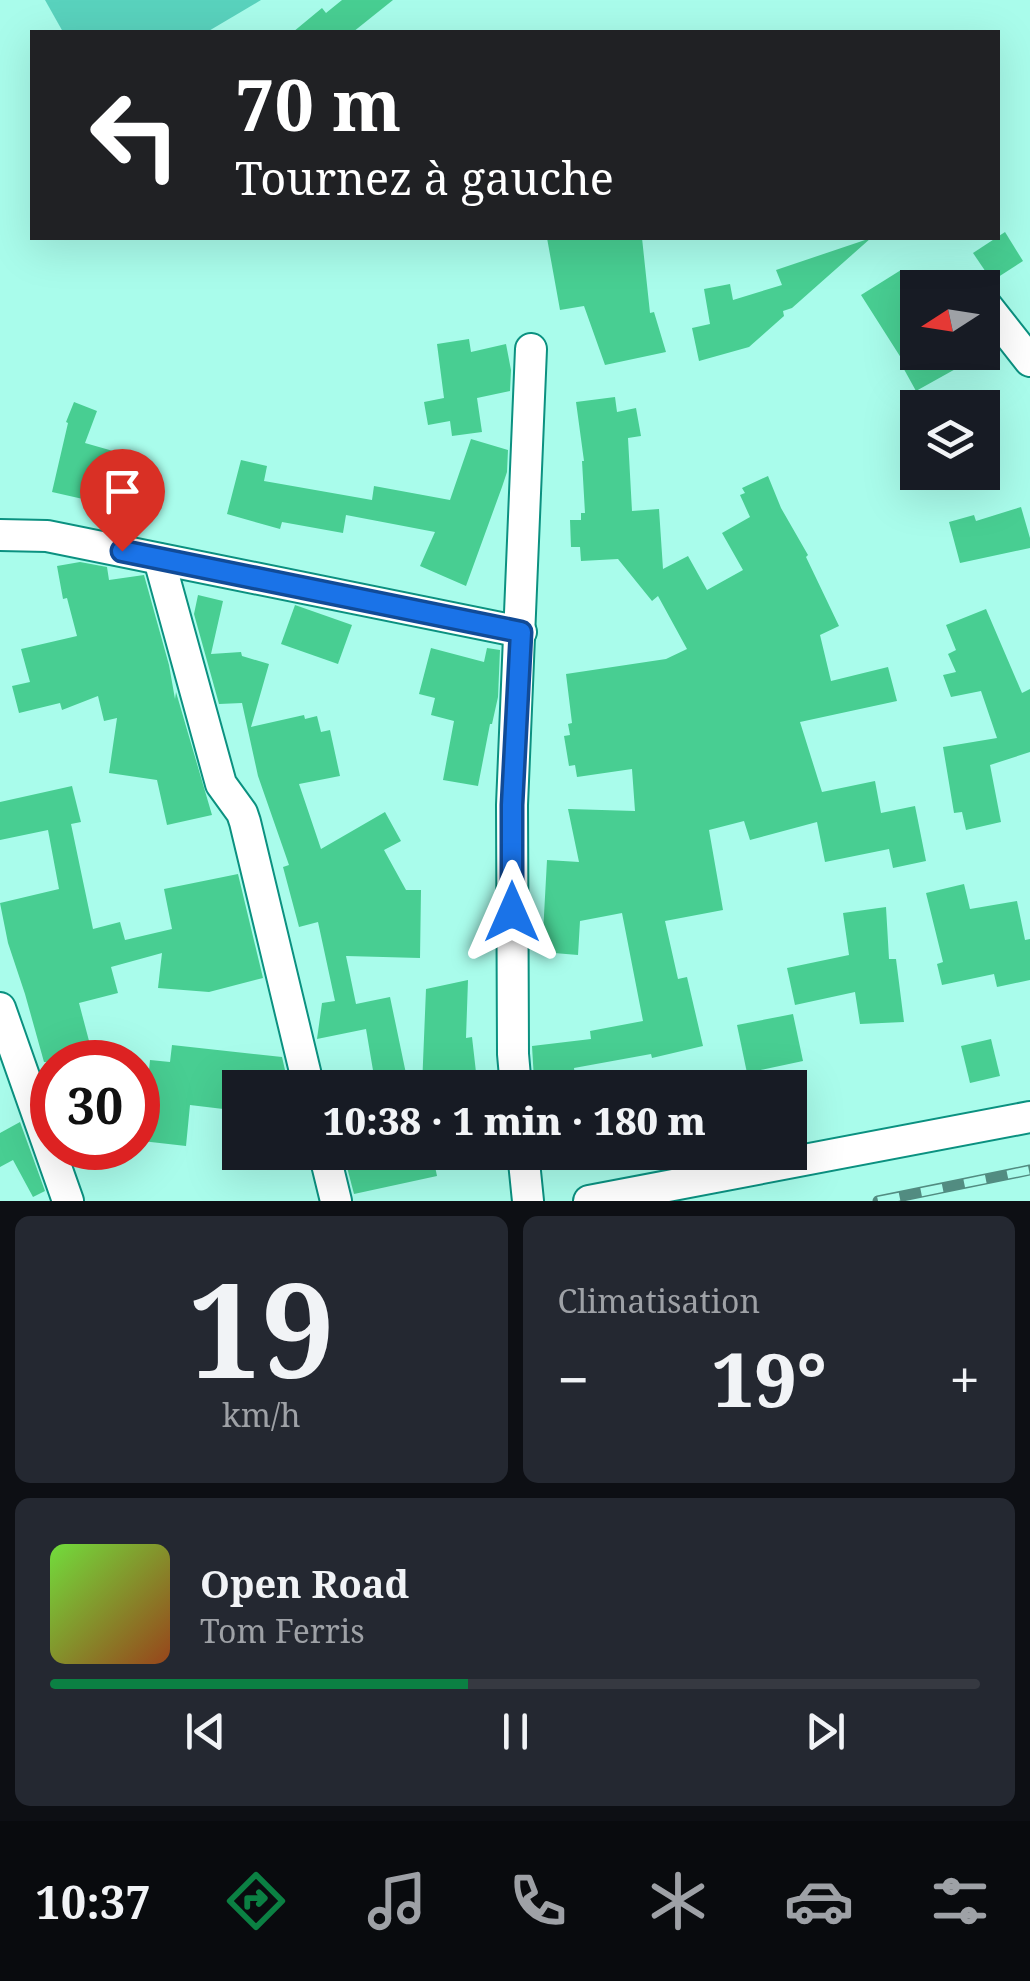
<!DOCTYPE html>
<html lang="fr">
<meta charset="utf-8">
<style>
body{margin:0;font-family:"Noto Serif",serif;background:#242831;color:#f1f3f6;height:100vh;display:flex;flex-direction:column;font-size:38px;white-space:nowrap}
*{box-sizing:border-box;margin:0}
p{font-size:32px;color:#9ea1a6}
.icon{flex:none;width:55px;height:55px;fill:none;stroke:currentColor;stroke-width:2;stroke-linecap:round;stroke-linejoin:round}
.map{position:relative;height:1201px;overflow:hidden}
.drawer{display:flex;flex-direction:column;gap:15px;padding:15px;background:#0d0f14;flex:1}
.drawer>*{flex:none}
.top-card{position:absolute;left:30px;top:30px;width:970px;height:210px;border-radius:0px;box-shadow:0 10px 40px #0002;background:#202124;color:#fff;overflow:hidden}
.needle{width:65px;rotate:258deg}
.tools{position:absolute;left:900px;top:270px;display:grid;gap:20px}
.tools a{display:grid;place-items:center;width:100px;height:100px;border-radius:0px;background:#171b24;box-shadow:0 10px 40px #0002;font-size:50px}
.speed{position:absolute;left:30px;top:1040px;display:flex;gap:20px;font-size:50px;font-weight:700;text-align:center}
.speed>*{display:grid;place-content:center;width:130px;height:130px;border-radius:50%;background:#171b24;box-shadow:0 10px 40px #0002;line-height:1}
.speed .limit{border:15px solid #d22;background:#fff;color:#111}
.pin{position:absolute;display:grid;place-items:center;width:85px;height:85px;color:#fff;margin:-102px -42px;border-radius:50% 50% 50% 0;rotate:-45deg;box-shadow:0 0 10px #0007}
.pin .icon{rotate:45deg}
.me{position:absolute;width:110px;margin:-55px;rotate:0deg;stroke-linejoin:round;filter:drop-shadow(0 0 8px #0008)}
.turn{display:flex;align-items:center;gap:35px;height:210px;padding:0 40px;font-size:45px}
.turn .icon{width:130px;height:130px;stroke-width:2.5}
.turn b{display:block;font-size:70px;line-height:85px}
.big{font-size:75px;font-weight:800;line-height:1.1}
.drawer .card{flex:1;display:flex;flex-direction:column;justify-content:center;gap:15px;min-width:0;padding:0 35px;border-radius:15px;background:#242831}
.drawer .dial{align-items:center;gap:0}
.dial b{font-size:130px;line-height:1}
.song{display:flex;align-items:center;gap:30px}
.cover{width:120px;height:120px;border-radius:15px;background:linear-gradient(135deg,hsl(100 70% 55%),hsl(20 70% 35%))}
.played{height:10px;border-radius:5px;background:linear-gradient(90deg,#0b8043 45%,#363941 45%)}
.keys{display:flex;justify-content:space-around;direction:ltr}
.heat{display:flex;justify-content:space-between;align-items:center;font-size:55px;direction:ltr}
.drawer .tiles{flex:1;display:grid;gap:15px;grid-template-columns:1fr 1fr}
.card:last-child{grid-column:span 2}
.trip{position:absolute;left:222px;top:1070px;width:585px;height:100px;border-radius:0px;background:#171b24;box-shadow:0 10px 40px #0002;font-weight:800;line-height:100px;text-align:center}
.menu{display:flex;height:160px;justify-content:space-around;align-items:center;background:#090b0e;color:#9ea1a6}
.menu .icon{width:70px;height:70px}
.menu .active{color:#0b8043}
.menu b{font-size:45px;color:#f1f3f6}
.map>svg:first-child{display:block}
.green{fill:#59d2bd}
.building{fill:#48ce92}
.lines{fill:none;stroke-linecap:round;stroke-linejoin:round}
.minor-casing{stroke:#0b9180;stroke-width:34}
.minor{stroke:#fff;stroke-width:30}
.rail-casing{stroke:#528c81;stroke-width:11}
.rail{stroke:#a9fceb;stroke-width:8;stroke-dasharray:22;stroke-linecap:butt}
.route-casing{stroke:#114b97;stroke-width:25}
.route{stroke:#1a73e8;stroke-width:18}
</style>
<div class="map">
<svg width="1030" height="1201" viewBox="0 0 1030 1201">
<rect width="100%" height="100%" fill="#a9fceb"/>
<!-- green -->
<path class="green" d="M45,0H261L207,32H63Z"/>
<!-- building -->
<g class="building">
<path d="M342,0H393L353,32H293L322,8L326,13Z"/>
<path d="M1005,232L1023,261L992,281L973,253Z"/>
<path d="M547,238H642L650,313L654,312L666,352L605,365L584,306L560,310Z"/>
<path d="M871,238L792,308L783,311L784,316L749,347L699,361L692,328L710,324L704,289L730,284L733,300L782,285L776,270Z"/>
<path d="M901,270L918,296V352H986L916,391L900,362L903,361L861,295Z"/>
<path d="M469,339L471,352L506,344L511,370L510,391L477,398L482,432L452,436L450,421L428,425L424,402L444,398L437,344Z"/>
<path d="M615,397L617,412L636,408L641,436L628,438L632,511L659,509L663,569L688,556L707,590L743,570L722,533L750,517L740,495L745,493L742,488L768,476L781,508L808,555L806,557L839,626L820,635L831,681L888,667L897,701L800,722L822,792L875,781L881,813L915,806L926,861L893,868L889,849L825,862L817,822L750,840L744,821L709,830L723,910L665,921L678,979L687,977L703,1046L652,1058L651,1054L574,1068L575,1076L534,1080L532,1046L591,1039L590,1031L643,1021L622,913L580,921L578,955L542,952L547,860L579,862L568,809L635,811L632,769L577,777L575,765L569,766L564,736L570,735L568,724L572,723L566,674L666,659L687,649L658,596L652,601L618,559L581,561L580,547H571L570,520H581V513H585L582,461H584L576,402Z"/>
<path d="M74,402L97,411L85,443L141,459L123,521L102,514L105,504L52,492L68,423L66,422Z"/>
<path d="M471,439L508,450L507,472L502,487L466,586L420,566L435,532L346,515L343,533L282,522L280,529L227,514L241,460L267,466L264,481L372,500L374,486L450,500Z"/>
<path d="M1021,507L1030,538V548L960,563L949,522L974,515L976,521Z"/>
<path d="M80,562L107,567L109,580L144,575L169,665L175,699L176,692L212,815L167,825L157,780L109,773L117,718L104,721L98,696L62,710L60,703L19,713L12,686L30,682L21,649L77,636L67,598L63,599L57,566Z"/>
<path d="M198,595L223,601L211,654L241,652L242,656L269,664L251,727L304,715L305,719L317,716L321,732L330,730L340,776L299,784L321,849L385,812L401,841L384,850L406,890H421L420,958L346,956L356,1004L390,997L409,1088H376L366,1029L317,1039L322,1003L335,1001L318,922L299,927L283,867L289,865L258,776L242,703L219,704L194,614Z"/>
<path d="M295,605L352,625L338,664L281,644Z"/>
<path d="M986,609L1022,693L1030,689V752L990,765L1001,822L966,830L962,812L954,813L943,747L997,738L981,691L951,697L943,675L956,672L948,654L956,650L946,625Z"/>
<path d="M431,648L484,662L487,648L500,650L498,697L492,724H490L478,786L443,780L454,721L431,715L435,698L419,694Z"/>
<path d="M72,786L81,822L71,824L93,929L120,922L125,940L172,929L164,889L238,874L263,978L209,992L158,988L162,953L111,967L118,993L79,1003L93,1056L76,1062H44L25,994L8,943L0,903L59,889L48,830L0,840V802Z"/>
<path d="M964,884L970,909L1017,901L1025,940L1030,939V980L997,987L994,974L942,985L937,964L943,962L926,893Z"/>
<path d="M886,907L889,959H896L904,1022L860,1024L855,992L795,1005L787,968L849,955L843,913Z"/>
<path d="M468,980L466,1038L472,1037L477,1081L422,1087L426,989Z"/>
<path d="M793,1014L803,1061L747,1073L737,1025Z"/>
<path d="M991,1039L1000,1076L970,1083L961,1046Z"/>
<path d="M172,1045L282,1057L285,1070L284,1088H240V1111L190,1105L186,1146L142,1141L150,1060L170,1062Z"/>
<path d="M20,1122L45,1191L33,1197L13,1160L0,1167V1133Z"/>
<path d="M343,1152H432L437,1176L354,1194Z"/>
</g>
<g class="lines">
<defs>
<g id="minor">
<path d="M982,300L1030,361"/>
<path d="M0,535L47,536L521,632"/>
<path d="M159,559L221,784L242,813L245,822L309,1088"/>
<path d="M0,1008L68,1201"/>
<path d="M516,1088L513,1054L512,805L531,349"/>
<path d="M324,1152L336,1201"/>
<path d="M523,1152L528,1201"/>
<path d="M589,1201L1030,1117"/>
</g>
</defs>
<!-- minor casing -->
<use href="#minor" class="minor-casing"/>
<!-- minor -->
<use href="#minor" class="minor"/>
<defs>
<path id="rail" d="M878,1201L1030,1170"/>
</defs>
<!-- rail casing -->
<use href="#rail" class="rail-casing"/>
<!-- rail -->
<use href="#rail" class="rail"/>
</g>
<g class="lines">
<defs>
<path id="route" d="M122,551L521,632L512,805V912"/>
</defs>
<!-- route casing -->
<use href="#route" class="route-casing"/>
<!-- route -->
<use href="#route" class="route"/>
</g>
</svg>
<div class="tools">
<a><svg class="needle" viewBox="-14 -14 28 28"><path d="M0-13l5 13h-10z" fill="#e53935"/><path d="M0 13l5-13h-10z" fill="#9ea1a6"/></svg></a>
<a><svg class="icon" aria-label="layers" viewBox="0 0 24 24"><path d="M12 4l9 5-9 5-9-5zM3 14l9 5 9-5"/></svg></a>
</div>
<div class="speed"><div class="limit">30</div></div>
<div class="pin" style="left:122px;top:551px;background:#d93025"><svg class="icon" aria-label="arrive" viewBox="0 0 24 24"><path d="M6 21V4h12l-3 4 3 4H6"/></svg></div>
<svg class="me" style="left:512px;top:912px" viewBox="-20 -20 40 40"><path d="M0-17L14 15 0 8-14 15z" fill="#1a73e8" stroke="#fff" stroke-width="4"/></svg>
<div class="trip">10:38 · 1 min · 180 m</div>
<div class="top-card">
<div class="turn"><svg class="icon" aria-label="left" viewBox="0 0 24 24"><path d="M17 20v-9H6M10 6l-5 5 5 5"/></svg><div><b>70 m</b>Tournez à gauche</div></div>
</div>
</div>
<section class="drawer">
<div class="tiles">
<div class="card dial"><b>19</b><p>km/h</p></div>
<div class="card"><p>Climatisation</p>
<div class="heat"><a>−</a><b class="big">19°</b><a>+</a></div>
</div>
<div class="card">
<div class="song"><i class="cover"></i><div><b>Open Road</b><p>Tom Ferris</p></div></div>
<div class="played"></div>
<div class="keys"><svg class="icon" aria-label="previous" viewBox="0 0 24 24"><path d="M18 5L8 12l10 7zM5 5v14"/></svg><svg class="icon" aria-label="pause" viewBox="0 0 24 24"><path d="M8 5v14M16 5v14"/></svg><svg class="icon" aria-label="next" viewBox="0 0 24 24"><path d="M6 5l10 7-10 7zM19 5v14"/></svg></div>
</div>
</div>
</section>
<nav class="menu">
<b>10:37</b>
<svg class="icon active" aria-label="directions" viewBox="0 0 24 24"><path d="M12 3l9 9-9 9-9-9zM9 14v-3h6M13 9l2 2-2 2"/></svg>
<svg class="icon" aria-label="music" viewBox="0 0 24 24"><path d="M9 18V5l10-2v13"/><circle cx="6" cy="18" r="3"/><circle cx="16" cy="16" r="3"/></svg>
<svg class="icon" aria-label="phone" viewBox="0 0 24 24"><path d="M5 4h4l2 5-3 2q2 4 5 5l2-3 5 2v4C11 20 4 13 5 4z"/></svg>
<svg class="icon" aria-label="climate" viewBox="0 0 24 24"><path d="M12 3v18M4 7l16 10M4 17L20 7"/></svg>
<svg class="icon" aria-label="car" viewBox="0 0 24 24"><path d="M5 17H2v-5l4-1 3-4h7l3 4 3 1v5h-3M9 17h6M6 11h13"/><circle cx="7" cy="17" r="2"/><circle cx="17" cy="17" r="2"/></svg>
<svg class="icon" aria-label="filters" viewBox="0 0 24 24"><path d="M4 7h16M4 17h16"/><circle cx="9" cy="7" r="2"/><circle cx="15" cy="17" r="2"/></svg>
</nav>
